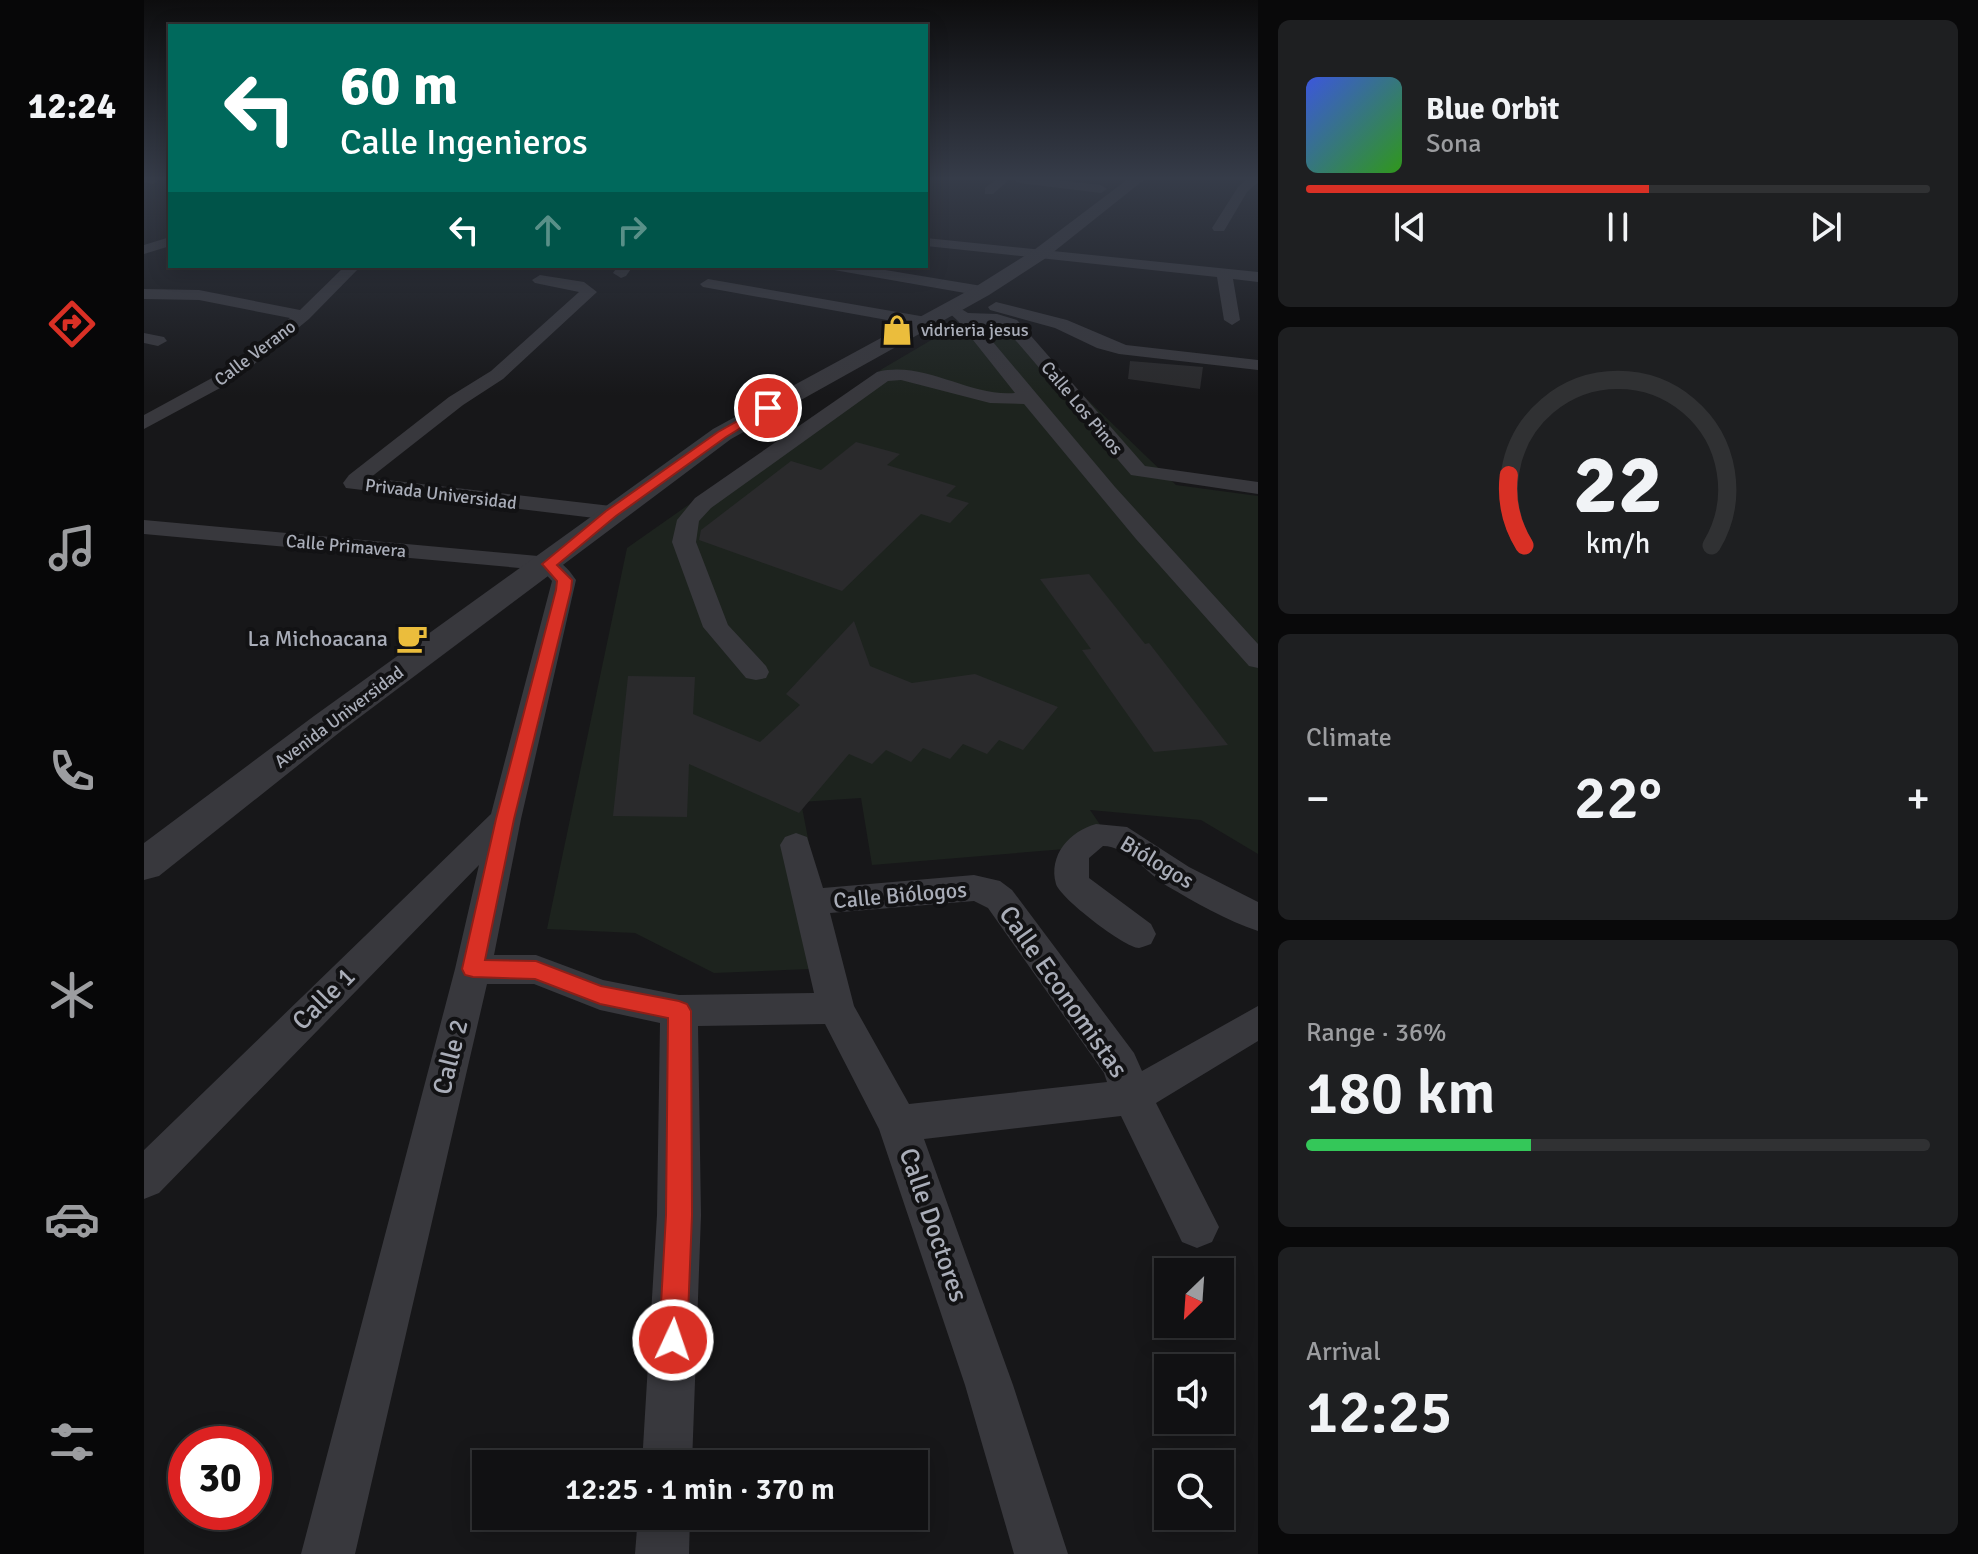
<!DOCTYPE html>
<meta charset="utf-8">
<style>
body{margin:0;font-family:Signika,sans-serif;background:#1e1f21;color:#f1f3f6;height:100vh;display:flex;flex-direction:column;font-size:30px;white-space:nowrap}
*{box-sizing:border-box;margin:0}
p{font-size:26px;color:#9c9da0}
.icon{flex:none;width:44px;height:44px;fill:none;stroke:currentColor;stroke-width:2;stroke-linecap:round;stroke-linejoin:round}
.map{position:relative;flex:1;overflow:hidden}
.sheet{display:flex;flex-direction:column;gap:20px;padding:20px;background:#09090a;width:720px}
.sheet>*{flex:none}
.guide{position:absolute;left:24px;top:24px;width:760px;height:244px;border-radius:0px;box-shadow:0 4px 20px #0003,0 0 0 2px #303133;background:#00695c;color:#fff;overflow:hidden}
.needle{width:52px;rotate:205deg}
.fabs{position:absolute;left:1010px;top:1258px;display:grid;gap:16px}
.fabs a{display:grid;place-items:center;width:80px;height:80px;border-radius:0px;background:#111113;box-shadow:0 4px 20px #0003,0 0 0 2px #303133;font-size:40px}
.speed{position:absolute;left:24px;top:1426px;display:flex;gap:16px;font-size:40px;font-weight:700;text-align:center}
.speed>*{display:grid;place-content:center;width:104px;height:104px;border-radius:50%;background:#111113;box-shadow:0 4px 20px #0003,0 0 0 2px #303133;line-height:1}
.speed .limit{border:12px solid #d22;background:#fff;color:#111}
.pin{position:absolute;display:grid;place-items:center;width:68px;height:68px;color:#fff;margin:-34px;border:4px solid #fff;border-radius:50%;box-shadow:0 2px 8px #0007}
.me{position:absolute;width:88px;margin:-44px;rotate:3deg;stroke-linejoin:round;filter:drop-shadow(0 0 6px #0008)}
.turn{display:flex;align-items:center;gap:28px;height:168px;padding:0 40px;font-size:36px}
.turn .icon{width:104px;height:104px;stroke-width:2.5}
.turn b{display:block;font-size:56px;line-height:68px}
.lanes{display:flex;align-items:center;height:76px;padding:0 40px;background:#0003;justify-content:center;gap:40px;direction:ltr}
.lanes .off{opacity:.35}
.big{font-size:60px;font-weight:600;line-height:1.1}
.sheet .widget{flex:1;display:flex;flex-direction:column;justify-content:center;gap:12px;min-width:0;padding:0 28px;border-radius:12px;background:#1e1f21}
.sheet .dial{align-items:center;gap:0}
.dial svg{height:208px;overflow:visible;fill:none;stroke:#303133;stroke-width:7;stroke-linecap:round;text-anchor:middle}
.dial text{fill:#f1f3f6;stroke:none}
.song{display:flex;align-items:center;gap:24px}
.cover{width:96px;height:96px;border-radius:12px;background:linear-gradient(135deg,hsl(230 70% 55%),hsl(110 70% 35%))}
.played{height:8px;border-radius:4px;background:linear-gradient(90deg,#d93025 55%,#303133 55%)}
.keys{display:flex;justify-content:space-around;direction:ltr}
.heat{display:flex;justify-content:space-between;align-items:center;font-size:44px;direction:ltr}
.charge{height:12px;border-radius:6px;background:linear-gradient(90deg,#34c759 36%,#303133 0)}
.trip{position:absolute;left:328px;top:1450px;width:456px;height:80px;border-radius:0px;background:#111113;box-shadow:0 4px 20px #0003,0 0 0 2px #303133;font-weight:600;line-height:80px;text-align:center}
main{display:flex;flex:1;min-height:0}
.tab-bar{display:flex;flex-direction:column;width:144px;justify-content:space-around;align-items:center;background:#070708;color:#9c9da0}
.tab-bar .icon{width:56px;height:56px}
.tab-bar .selected{color:#d93025}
.tab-bar b{font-size:36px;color:#f1f3f6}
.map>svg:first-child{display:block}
.green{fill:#1d231e}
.building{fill:#2a2a2c}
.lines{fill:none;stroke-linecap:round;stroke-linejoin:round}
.minor{fill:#38383d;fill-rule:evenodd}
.tertiary{fill:#38383d;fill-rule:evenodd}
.route{fill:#d93025;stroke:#8d1f18;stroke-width:2}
.labels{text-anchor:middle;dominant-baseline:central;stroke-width:8;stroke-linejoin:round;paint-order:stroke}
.far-poi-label{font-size:18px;fill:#a9adb8;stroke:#121214;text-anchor:start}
.far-street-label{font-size:18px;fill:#a9adb8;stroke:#121214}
.poi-label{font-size:22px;fill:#a9adb8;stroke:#121214;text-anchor:end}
.street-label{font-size:22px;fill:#a9adb8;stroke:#121214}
.near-street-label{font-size:26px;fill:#a9adb8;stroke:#121214}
</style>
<main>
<nav class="tab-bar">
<b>12:24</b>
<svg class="icon selected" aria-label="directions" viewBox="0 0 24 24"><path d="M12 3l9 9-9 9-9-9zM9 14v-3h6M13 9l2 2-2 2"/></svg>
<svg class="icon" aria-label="music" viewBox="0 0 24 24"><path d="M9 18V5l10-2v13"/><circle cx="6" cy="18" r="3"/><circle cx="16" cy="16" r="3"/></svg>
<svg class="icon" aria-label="phone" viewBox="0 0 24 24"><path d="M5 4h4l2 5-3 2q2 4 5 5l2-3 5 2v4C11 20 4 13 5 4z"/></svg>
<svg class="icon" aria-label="climate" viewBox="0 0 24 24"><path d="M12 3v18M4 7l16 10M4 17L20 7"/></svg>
<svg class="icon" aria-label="car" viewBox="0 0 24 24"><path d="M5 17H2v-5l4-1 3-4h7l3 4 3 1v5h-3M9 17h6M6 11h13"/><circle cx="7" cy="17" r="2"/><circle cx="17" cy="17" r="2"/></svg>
<svg class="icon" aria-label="filters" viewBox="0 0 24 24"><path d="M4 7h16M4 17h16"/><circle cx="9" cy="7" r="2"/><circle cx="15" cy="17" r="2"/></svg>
</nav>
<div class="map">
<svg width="1114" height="1554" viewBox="0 0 1114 1554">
<rect width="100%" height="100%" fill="#171719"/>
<!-- green -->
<path class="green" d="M823,319L868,327L1032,485L1114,496V854L1057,820L946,810L970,845L728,865L717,798L657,802L689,968L570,973L491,933L403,929L483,548L738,369Z"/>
<!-- building -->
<g class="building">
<path d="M986,361L1059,367L1056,389L984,379Z"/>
<path d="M712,442L756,454L743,465L812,486L802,496L825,503L806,523L777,514L698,591L555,540L557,530L647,461L677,470Z"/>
<path d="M945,574L1001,644L1005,643L1084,745L1010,752L938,650L947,649L896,579Z"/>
<path d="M710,621L726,666L768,683L831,674L914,707L879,750L855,740L843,754L819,744L806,759L779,748L767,762L742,750L728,764L705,754L655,813L545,764L543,817L469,816L484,676L551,677L549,714L616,742L656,705L642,694Z"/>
</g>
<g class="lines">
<!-- minor -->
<g class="minor">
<path d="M0,179H14L15,180L9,184L0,182Z"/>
<path d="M853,179H866L849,194H841V188Z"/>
<path d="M869,179H903L957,185L963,189L957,193L875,183Z"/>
<path d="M1103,179H1114V182L1103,192L1080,231H1070L1068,228L1094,187Z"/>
<path d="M26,237V246L0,254V245Z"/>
<path d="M782,238L1114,272V282L1089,279L1096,320L1088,325L1080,320L1073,277L782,246Z"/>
<path d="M201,266H217L165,319L91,380L0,429V415L79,372L146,318L55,300L0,299V289L55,290L156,310Z"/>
<path d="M474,266H489L482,276L477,278L469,273Z"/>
<path d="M683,266H717L838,286L846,291L838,296L690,270Z"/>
<path d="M396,275L440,282L453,292L359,379L319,405L226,478L467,506L478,513L475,518L467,520L202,488L199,483L205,475L305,397L347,371L435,292L391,283L388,280Z"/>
<path d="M564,279L782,317L790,322L782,327L559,287L556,284Z"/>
<path d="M852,302L923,320L982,345L1114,360V370L975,354L953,348L911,328L846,310L844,307Z"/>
<path d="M809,304L824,313L853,314L873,320L1001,466L1114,482V494L987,475L861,328L833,323L971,487L1114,644V668L1105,666L992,539L880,404L846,403L757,380L744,381L567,508L555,521L552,542L584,625L622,666L625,672L622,678L612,680L602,678L559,627L528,542L533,520L551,498L733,372C781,360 824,397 871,393L814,321L801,309Z"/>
<path d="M0,333L20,337L23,341L14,346L0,343Z"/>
<path d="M0,520L405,557C417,560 425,570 432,580L377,819L350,955H392L459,980L535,995L670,993L636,845L641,837L652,833L663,837L679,888L830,875L856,881L868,890L990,1053L998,1071L1114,1006V1041L1012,1103L1075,1227L1068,1242L1053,1248L1038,1242L977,1116L780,1139L869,1385L924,1554H870L821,1385L735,1129L681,1024L554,1026L557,1215L548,1464H498L513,1215L516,1023L456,1010L390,984H343L211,1554H157L311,969L335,865L15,1193L0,1199V1150L347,814L408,581L398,570L0,534ZM830,901L844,908L960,1073L963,1082L765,1104L710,1006L686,913Z"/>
<path d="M952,824L983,827L1045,867L1114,902V931C1083,921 1051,902 1023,886C1004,874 983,846 959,846L945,858V878L1007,924L1012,934L1007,944C1003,945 1000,947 995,948C981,948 916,898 912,884C904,855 926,831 952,824Z"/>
<path d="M494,1516H546L545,1554H491Z"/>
</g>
<!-- tertiary -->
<path class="tertiary" d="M984,179H1001L902,258L845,295L587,439L196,732L15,876L0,880V843L170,716L569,429L831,287L890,250Z"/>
</g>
<!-- sky -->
<linearGradient id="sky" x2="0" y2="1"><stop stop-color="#0d0d0e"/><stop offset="0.45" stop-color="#363c49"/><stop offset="1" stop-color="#363c49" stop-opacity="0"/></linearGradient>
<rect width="1114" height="396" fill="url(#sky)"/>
<!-- route -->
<path class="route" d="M620,406L629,408L582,437L472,516L413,565L428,580L427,590L370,819L341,960L392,961L457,986L535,1001L543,1004L547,1011L548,1215L543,1340L539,1350L529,1354L519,1350L515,1340L522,1215L524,1018L456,1004L391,979L329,977L321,975L318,969L352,819L412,590L413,581L398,564L462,511L574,432Z"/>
<!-- icons -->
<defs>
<symbol id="shop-bare" viewBox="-9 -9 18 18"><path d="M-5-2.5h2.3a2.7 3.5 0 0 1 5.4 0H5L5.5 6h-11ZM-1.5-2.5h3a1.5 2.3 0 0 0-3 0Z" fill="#ebbd3c" stroke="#121214" stroke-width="2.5" paint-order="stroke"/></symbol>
<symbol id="cafe-bare" viewBox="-9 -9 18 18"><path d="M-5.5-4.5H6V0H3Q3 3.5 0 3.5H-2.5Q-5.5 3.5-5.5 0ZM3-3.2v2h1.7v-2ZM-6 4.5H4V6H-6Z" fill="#ebbd3c" stroke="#121214" stroke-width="2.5" paint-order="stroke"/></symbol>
</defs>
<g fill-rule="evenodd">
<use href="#shop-bare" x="731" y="308" width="44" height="44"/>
<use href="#cafe-bare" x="246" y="616" width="44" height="44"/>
</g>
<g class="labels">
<!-- far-poi labels -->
<g class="far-poi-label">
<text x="777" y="330">vidrieria jesus</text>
</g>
<!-- far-street labels -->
<g class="far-street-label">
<text transform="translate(111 353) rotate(-37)">Calle Verano</text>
<text transform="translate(938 408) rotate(50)">Calle Los Pinos</text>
<text transform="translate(297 494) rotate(7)">Privada Universidad</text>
<text transform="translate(202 546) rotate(5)">Calle Primavera</text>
<text transform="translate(195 717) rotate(-37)">Avenida Universidad</text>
</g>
<!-- poi labels -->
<g class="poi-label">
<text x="244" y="638">La Michoacana</text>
</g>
<!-- street labels -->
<g class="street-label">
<text transform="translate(1013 862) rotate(31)">Biólogos</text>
<text transform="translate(756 895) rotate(-5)">Calle Biólogos</text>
</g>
<!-- near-street labels -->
<g class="near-street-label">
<text transform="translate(919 992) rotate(55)">Calle Economistas</text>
<text transform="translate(180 999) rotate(-45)">Calle 1</text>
<text transform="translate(307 1057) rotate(-76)">Calle 2</text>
<text transform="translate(789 1225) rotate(71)">Calle Doctores</text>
</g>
</g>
</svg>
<div class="fabs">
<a><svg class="needle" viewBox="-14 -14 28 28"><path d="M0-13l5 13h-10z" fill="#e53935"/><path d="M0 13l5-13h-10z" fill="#9c9da0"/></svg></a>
<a><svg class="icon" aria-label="sound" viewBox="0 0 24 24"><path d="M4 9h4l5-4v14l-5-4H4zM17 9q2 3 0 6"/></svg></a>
<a><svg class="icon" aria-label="search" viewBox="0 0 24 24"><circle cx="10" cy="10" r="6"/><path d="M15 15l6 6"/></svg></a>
</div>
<div class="speed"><div class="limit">30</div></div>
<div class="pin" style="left:624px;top:408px;background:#d93025"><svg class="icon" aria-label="arrive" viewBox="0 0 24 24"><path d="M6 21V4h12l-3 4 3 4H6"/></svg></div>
<svg class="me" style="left:529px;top:1340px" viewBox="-20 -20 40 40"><circle r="17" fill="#d93025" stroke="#fff" stroke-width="3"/><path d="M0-11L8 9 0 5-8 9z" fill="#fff"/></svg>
<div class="trip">12:25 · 1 min · 370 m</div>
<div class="guide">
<div class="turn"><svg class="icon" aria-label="left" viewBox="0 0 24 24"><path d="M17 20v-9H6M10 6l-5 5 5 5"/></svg><div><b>60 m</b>Calle Ingenieros</div></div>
<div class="lanes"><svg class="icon" aria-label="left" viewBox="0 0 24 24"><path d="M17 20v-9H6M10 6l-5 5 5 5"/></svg><svg class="icon off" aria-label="ahead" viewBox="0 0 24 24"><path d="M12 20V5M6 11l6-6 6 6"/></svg><svg class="icon off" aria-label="right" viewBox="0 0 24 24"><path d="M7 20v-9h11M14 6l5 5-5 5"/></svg></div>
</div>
</div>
<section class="sheet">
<div class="widget">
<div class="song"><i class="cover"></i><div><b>Blue Orbit</b><p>Sona</p></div></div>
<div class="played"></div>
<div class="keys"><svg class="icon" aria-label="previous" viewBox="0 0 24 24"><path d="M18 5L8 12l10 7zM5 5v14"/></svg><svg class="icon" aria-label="pause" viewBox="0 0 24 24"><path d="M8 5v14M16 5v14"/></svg><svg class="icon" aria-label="next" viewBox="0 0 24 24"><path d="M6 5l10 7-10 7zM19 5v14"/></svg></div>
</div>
<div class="widget dial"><svg viewBox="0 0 100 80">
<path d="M14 69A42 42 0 1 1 86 69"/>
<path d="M14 69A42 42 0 0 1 8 42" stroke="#d93025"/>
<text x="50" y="56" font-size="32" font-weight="700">22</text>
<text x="50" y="72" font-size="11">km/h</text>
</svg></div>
<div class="widget"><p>Climate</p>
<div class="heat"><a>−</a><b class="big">22°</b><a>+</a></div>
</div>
<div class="widget"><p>Range · 36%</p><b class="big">180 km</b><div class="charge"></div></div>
<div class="widget"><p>Arrival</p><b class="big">12:25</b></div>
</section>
</main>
